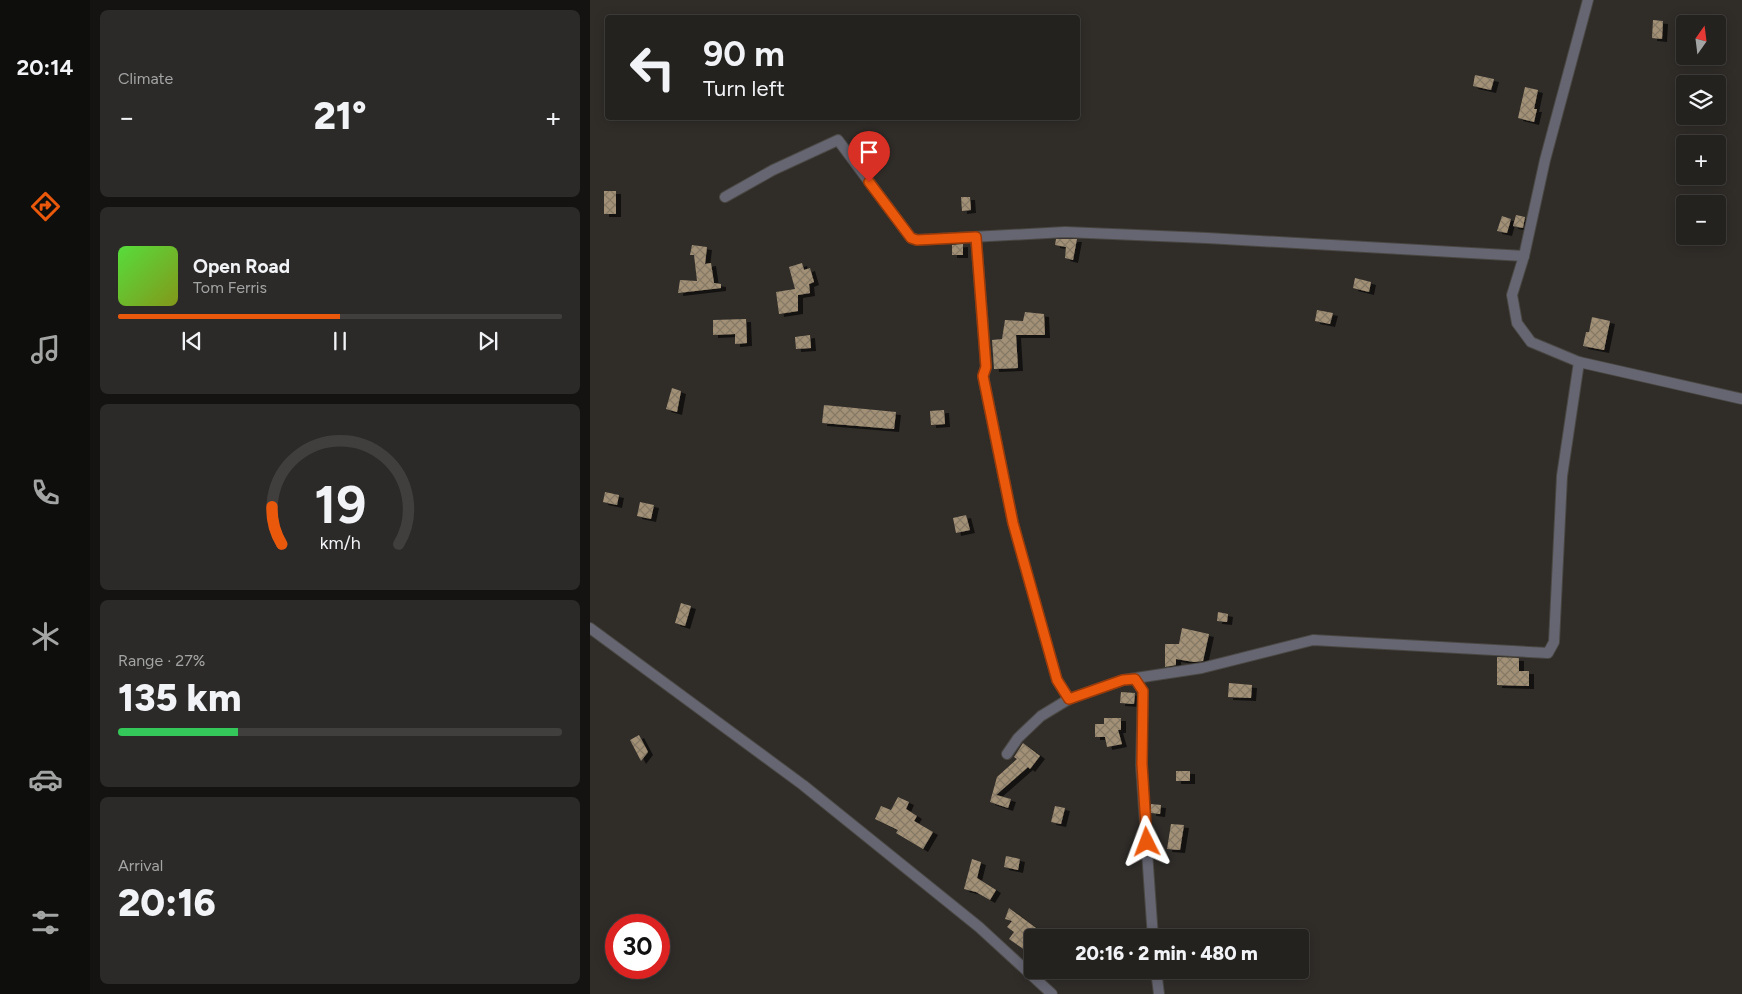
<!DOCTYPE html>
<meta charset="utf-8">
<style>
body{margin:0;font-family:Figtree,sans-serif;background:#2c2a28;color:#f1f3f6;height:100vh;display:flex;flex-direction:column;font-size:19px;white-space:nowrap}
*{box-sizing:border-box;margin:0}
p{font-size:16px;color:#a3a4a4}
.icon{flex:none;width:28px;height:28px;fill:none;stroke:currentColor;stroke-width:2;stroke-linecap:round;stroke-linejoin:round}
.map{position:relative;flex:1;overflow:hidden}
.side{display:flex;flex-direction:column;gap:10px;padding:10px;background:#141311;width:500px}
.side>*{flex:none}
.top-card{position:absolute;left:15px;top:15px;width:475px;height:105px;border-radius:5px;box-shadow:0 2px 12px #0003,0 0 0 1px #413f3d;background:#24221f;color:#f1f3f6;overflow:hidden}
.needle{width:32px;rotate:14deg}
.buttons{position:absolute;left:1086px;top:15px;display:grid;gap:10px}
.buttons a{display:grid;place-items:center;width:50px;height:50px;border-radius:5px;background:#24221f;box-shadow:0 2px 12px #0003,0 0 0 1px #413f3d;font-size:25px}
.speed{position:absolute;left:15px;top:914px;display:flex;gap:10px;font-size:25px;font-weight:700;text-align:center}
.speed>*{display:grid;place-content:center;width:65px;height:65px;border-radius:50%;background:#24221f;box-shadow:0 2px 12px #0003,0 0 0 1px #413f3d;line-height:1}
.speed .limit{border:8px solid #d22;background:#fff;color:#111}
.pin{position:absolute;display:grid;place-items:center;width:42px;height:42px;color:#fff;margin:-51px -21px;border-radius:50% 50% 50% 0;rotate:-45deg;box-shadow:0 0 5px #0007}
.pin .icon{rotate:45deg}
.me{position:absolute;width:55px;margin:-28px;rotate:357deg;stroke-linejoin:round;filter:drop-shadow(0 0 4px #0008)}
.turn{display:flex;align-items:center;gap:18px;height:105px;padding:0 15px;font-size:22px}
.turn .icon{width:65px;height:65px;stroke-width:2.5}
.turn b{display:block;font-size:35px;line-height:42px}
.big{font-size:38px;font-weight:800;line-height:1.1}
.side .tile{flex:1;display:flex;flex-direction:column;justify-content:center;gap:8px;min-width:0;padding:0 18px;border-radius:8px;background:#2c2a28}
.side .dial{align-items:center;gap:0}
.dial svg{height:130px;overflow:visible;fill:none;stroke:#413f3d;stroke-width:7;stroke-linecap:round;text-anchor:middle}
.dial text{fill:#f1f3f6;stroke:none}
.song{display:flex;align-items:center;gap:15px}
.cover{width:60px;height:60px;border-radius:8px;background:linear-gradient(135deg,hsl(110 70% 55%),hsl(70 70% 35%))}
.played{height:5px;border-radius:2px;background:linear-gradient(90deg,#ea580c 50%,#413f3d 50%)}
.keys{display:flex;justify-content:space-around;direction:ltr}
.heat{display:flex;justify-content:space-between;align-items:center;font-size:28px;direction:ltr}
.charge{height:8px;border-radius:4px;background:linear-gradient(90deg,#34c759 27%,#413f3d 0)}
.trip{position:absolute;left:434px;top:929px;width:285px;height:50px;border-radius:5px;background:#24221f;box-shadow:0 2px 12px #0003,0 0 0 1px #413f3d;font-weight:800;line-height:50px;text-align:center}
main{display:flex;flex:1;min-height:0}
.dock{display:flex;flex-direction:column;width:90px;justify-content:space-around;align-items:center;background:#0e0e0c;color:#a3a4a4}
.dock .icon{width:35px;height:35px}
.dock .active{color:#ea580c}
.dock b{font-size:22px;color:#f1f3f6}
.map>svg:first-child{display:block}
.building{fill:url(#building-cross-hatch);filter:url(#shadow)}
.lines{fill:none;stroke-linecap:round;stroke-linejoin:round}
.minor-casing{stroke:#4b4844;stroke-width:12}
.minor{stroke:#656672;stroke-width:10}
.route-casing{stroke:#983908;stroke-width:12}
.route{stroke:#ea580c;stroke-width:9}
</style>
<main>
<nav class="dock">
<b>20:14</b>
<svg class="icon active" aria-label="directions" viewBox="0 0 24 24"><path d="M12 3l9 9-9 9-9-9zM9 14v-3h6M13 9l2 2-2 2"/></svg>
<svg class="icon" aria-label="music" viewBox="0 0 24 24"><path d="M9 18V5l10-2v13"/><circle cx="6" cy="18" r="3"/><circle cx="16" cy="16" r="3"/></svg>
<svg class="icon" aria-label="phone" viewBox="0 0 24 24"><path d="M5 4h4l2 5-3 2q2 4 5 5l2-3 5 2v4C11 20 4 13 5 4z"/></svg>
<svg class="icon" aria-label="climate" viewBox="0 0 24 24"><path d="M12 3v18M4 7l16 10M4 17L20 7"/></svg>
<svg class="icon" aria-label="car" viewBox="0 0 24 24"><path d="M5 17H2v-5l4-1 3-4h7l3 4 3 1v5h-3M9 17h6M6 11h13"/><circle cx="7" cy="17" r="2"/><circle cx="17" cy="17" r="2"/></svg>
<svg class="icon" aria-label="filters" viewBox="0 0 24 24"><path d="M4 7h16M4 17h16"/><circle cx="9" cy="7" r="2"/><circle cx="15" cy="17" r="2"/></svg>
</nav>
<section class="side">
<div class="tile"><p>Climate</p>
<div class="heat"><a>−</a><b class="big">21°</b><a>+</a></div>
</div>
<div class="tile">
<div class="song"><i class="cover"></i><div><b>Open Road</b><p>Tom Ferris</p></div></div>
<div class="played"></div>
<div class="keys"><svg class="icon" aria-label="previous" viewBox="0 0 24 24"><path d="M18 5L8 12l10 7zM5 5v14"/></svg><svg class="icon" aria-label="pause" viewBox="0 0 24 24"><path d="M8 5v14M16 5v14"/></svg><svg class="icon" aria-label="next" viewBox="0 0 24 24"><path d="M6 5l10 7-10 7zM19 5v14"/></svg></div>
</div>
<div class="tile dial"><svg viewBox="0 0 100 80">
<path d="M14 69A42 42 0 1 1 86 69"/>
<path d="M14 69A42 42 0 0 1 8 46" stroke="#ea580c"/>
<text x="50" y="56" font-size="32" font-weight="700">19</text>
<text x="50" y="72" font-size="11">km/h</text>
</svg></div>
<div class="tile"><p>Range · 27%</p><b class="big">135 km</b><div class="charge"></div></div>
<div class="tile"><p>Arrival</p><b class="big">20:16</b></div>
</section>
<div class="map">
<svg width="1152" height="994" viewBox="0 0 1152 994">
<defs>
<pattern id="building-cross-hatch" width="8" height="8" patternUnits="userSpaceOnUse" patternTransform="scale(1.25)"><rect width="8" height="8" fill="#a39177"/><path d="M0 0l8 8M0 8l8-8" fill="none" stroke="#857966"/></pattern>
<filter id="shadow"><feDropShadow dx="5" dy="3" stdDeviation="0" flood-color="#0009"/></filter>
</defs>
<rect width="100%" height="100%" fill="#302d29"/>
<!-- building -->
<g class="building">
<path d="M1063,20L1073,21L1072,39L1062,38Z"/>
<path d="M885,75L904,79L901,90L883,86Z"/>
<path d="M935,87L948,90L944,109H947L944,122L928,118Z"/>
<rect x="14" y="191" width="12" height="23"/>
<path d="M371,197H380L381,210L372,211Z"/>
<path d="M926,215L935,217L933,228L923,226Z"/>
<path d="M912,216L921,219L917,233L907,231Z"/>
<path d="M466,239H487L483,260L475,258L476,247L465,245Z"/>
<path d="M373,244V255H362V245Z"/>
<path d="M102,245L117,247L115,264L121,263L124,283L131,284V288L88,293L90,280L107,281L104,255H100Z"/>
<path d="M212,263L214,270L220,268L224,282L219,284L220,293L208,295V311L189,314L186,292L205,289L199,267Z"/>
<path d="M765,278L781,282L779,292L763,288Z"/>
<path d="M727,310L743,313L740,324L725,321Z"/>
<path d="M435,312L454,314L455,335H426L428,368L404,369L402,340L412,339L415,320L433,321Z"/>
<path d="M1002,317L1020,321L1014,350L993,346L996,332H999Z"/>
<path d="M156,319L157,343L145,344V334L123,335V320Z"/>
<path d="M220,335L221,348L206,349L205,337Z"/>
<path d="M82,388L91,391L87,412L76,409Z"/>
<path d="M234,405L306,412L304,429L232,423Z"/>
<path d="M354,410L355,424L341,425L340,411Z"/>
<path d="M15,492L29,495L27,505L13,502Z"/>
<path d="M50,502L64,505L61,519L47,516Z"/>
<path d="M376,515L380,530L366,533L363,518Z"/>
<path d="M91,603L101,606L95,626L85,623Z"/>
<path d="M628,612L638,614L637,622L627,621Z"/>
<path d="M592,628L619,634L613,661L604,662L586,659V665L575,667V644H589Z"/>
<path d="M907,657L929,658V671H939V686L907,685Z"/>
<path d="M639,683L662,685L661,698L638,697Z"/>
<path d="M531,692L545,693L544,704L530,703Z"/>
<path d="M514,718H531V730H528L532,744L517,747L515,737H505V724H514Z"/>
<path d="M49,735L58,752L51,761L40,740Z"/>
<path d="M433,743L450,756L440,769L438,767L406,795L421,799L418,808L400,802L407,777L427,759L424,757Z"/>
<rect x="586" y="771" width="14" height="10"/>
<path d="M308,797L319,802L316,809L327,816L324,821L343,832L333,849L306,833L308,830L285,819L291,806L301,810Z"/>
<path d="M561,804L571,805L570,814L561,813Z"/>
<path d="M465,806L475,808L471,824L461,822Z"/>
<path d="M581,824L594,825L590,850L577,849Z"/>
<path d="M416,856L430,859L428,870L414,867Z"/>
<path d="M382,859L391,862L387,878L406,890L400,900L386,892L374,889Z"/>
<path d="M419,908L446,928L442,933V955L419,939L424,932L417,927L422,921L415,919Z"/>
</g>
<g class="lines">
<defs>
<g id="minor">
<path d="M998,0L955,160L934,256L922,295L927,323L941,342L989,362L1152,399"/>
<path d="M135,197L183,170L248,140L321,238L327,240L475,232L617,238L934,256"/>
<path d="M386,237L396,367L393,376L423,523L467,680L479,699"/>
<path d="M0,628L213,785L389,927L462,994"/>
<path d="M545,679L553,691L551,765L563,938"/>
<path d="M417,754L428,738L451,716L479,699L533,680L612,668L723,640L958,653L964,642L972,476L989,362"/>
<path d="M566,970L569,994"/>
</g>
</defs>
<!-- minor casing -->
<use href="#minor" class="minor-casing"/>
<!-- minor -->
<use href="#minor" class="minor"/>
</g>
<g class="lines">
<defs>
<path id="route" d="M279,182L321,238L327,240L386,237L396,367L393,376L423,523L467,680L479,699L533,680L545,679L553,691L552,764L557,842"/>
</defs>
<!-- route casing -->
<use href="#route" class="route-casing"/>
<!-- route -->
<use href="#route" class="route"/>
</g>
</svg>
<div class="buttons">
<a><svg class="needle" viewBox="-14 -14 28 28"><path d="M0-13l5 13h-10z" fill="#e53935"/><path d="M0 13l5-13h-10z" fill="#a3a4a4"/></svg></a>
<a><svg class="icon" aria-label="layers" viewBox="0 0 24 24"><path d="M12 4l9 5-9 5-9-5zM3 14l9 5 9-5"/></svg></a>
<a>+</a>
<a>−</a>
</div>
<div class="speed"><div class="limit">30</div></div>
<div class="pin" style="left:279px;top:182px;background:#d93025"><svg class="icon" aria-label="arrive" viewBox="0 0 24 24"><path d="M6 21V4h12l-3 4 3 4H6"/></svg></div>
<svg class="me" style="left:557px;top:842px" viewBox="-20 -20 40 40"><path d="M0-17L14 15 0 8-14 15z" fill="#ea580c" stroke="#fff" stroke-width="4"/></svg>
<div class="trip">20:16 · 2 min · 480 m</div>
<div class="top-card">
<div class="turn"><svg class="icon" aria-label="left" viewBox="0 0 24 24"><path d="M17 20v-9H6M10 6l-5 5 5 5"/></svg><div><b>90 m</b>Turn left</div></div>
</div>
</div>
</main>
